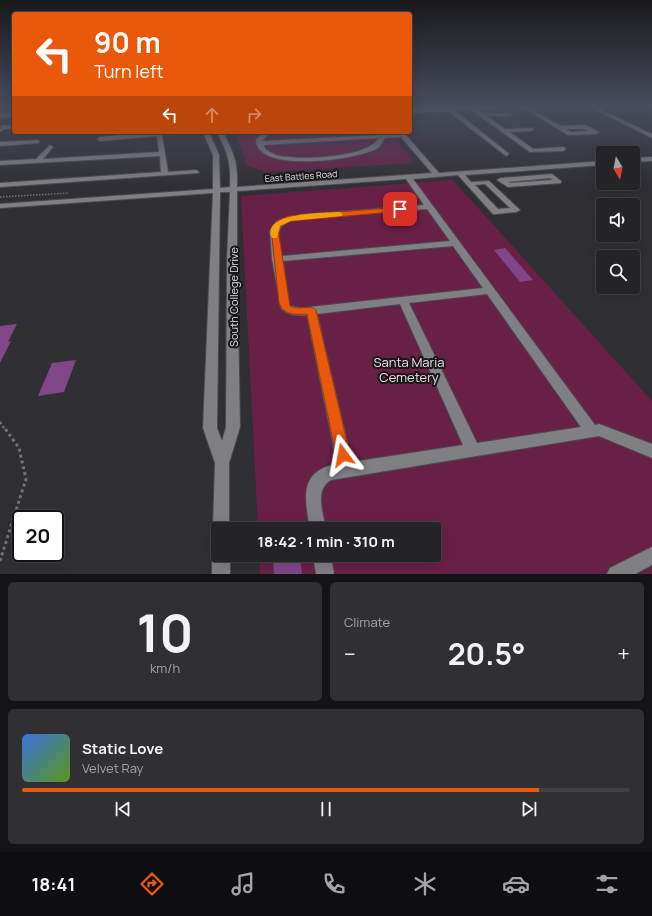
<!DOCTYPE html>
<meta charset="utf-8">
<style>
body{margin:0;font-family:Manrope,sans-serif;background:#302f33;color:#f1f3f6;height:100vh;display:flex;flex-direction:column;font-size:15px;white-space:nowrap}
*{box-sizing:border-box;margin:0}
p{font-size:13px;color:#a3a4a7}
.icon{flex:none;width:22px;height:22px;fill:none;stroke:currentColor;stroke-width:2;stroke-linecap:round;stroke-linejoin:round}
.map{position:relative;height:574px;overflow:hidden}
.drawer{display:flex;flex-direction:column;gap:8px;padding:8px;background:#141315;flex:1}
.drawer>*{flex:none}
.banner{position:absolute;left:12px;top:12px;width:400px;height:122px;border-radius:4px;box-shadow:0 4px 16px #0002,0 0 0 1px #414044;background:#ea580c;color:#fff;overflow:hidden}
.needle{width:26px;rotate:170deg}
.buttons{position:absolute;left:596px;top:146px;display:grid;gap:8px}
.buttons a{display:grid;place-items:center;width:44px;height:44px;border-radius:4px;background:#242327;box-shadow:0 4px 16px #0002,0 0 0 1px #414044;font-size:20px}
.speed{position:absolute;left:12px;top:510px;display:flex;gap:8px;font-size:20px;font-weight:700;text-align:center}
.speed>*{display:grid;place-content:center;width:52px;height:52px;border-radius:50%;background:#242327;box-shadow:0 4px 16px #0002,0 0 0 1px #414044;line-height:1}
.speed .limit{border:2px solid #111;border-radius:6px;background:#fff;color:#111}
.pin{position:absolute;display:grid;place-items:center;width:34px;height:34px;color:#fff;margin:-17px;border-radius:8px;box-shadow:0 2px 6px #0006}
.me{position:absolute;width:44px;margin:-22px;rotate:347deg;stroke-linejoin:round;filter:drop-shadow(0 0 3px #0008)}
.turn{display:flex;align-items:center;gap:14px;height:84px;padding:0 16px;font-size:18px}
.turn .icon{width:52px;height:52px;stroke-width:2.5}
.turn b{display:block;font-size:28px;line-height:34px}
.lanes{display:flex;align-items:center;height:38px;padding:0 16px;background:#0003;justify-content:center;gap:20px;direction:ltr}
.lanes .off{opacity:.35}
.big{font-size:30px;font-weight:700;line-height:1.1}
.drawer .widget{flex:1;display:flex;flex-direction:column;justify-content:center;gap:6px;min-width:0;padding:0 14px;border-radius:6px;background:#302f33}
.drawer .dial{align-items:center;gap:0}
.dial b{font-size:52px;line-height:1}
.song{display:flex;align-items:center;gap:12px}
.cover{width:48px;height:48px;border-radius:6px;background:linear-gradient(135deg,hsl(220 70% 55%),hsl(90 70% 35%))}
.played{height:4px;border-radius:2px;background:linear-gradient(90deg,#ea580c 85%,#414044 85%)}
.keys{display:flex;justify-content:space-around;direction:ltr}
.heat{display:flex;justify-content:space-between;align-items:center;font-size:22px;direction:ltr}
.drawer .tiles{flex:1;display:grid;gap:8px;grid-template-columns:1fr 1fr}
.widget:last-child{grid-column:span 2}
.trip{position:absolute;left:211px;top:522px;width:230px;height:40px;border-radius:4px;background:#242327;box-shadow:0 4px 16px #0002,0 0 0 1px #414044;font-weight:700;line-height:40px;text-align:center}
.menu{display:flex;height:64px;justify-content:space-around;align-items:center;background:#0e0e10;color:#a3a4a7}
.menu .icon{width:28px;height:28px}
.menu .selected{color:#ea580c}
.menu b{font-size:18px;color:#f1f3f6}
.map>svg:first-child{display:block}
.green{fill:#682047}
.building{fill:#804688}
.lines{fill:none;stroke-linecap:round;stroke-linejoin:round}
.minor-casing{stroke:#4c4b4f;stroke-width:2}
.path-far2{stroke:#737276;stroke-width:1.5;stroke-dasharray:1.5 1.5;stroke-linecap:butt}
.path-far1{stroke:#737276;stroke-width:2.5;stroke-dasharray:2.5 2.5;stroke-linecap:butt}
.path{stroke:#737276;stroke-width:3;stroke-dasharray:3 3;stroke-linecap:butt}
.minor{fill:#807f84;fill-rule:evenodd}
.route{fill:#ea580c;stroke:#983908}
.slow{fill:#f59e0b}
.labels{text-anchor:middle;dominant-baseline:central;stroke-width:4;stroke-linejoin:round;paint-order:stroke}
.far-street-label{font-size:9px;fill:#e0e0e3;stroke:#18171a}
.street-label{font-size:11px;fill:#e0e0e3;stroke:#18171a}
.near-park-label{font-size:13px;fill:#f5dce7;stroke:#18171a}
</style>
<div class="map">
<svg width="652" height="574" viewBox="0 0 652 574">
<rect width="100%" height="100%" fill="#302f34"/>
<!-- green -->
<g class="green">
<path d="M233,132H390L415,163L265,172L247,166L241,147Z"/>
<path d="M453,180L652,401V574H260L259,555H434V529H258L241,196Z"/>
</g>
<!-- building -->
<g class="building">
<path d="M505,248L533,280L520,282L494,250Z"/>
<path d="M17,324L8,342L11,341L0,363V326Z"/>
<path d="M76,360L64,392L38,396L52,363Z"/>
<path d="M273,555H300L302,574H274Z"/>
</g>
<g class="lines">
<defs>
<g id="minor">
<path d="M447,107H500L498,108L477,109L483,113H511L512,114L509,116H487L505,129L533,128V130L531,131L510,132L533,149L563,147L566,149L563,151L530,152L471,110H454L508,153L509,154L506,156L448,111L410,113V109Z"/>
<path d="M522,107H527L561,126L585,125L599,132L596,134L568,135ZM566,129H584L589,131L571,132Z"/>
<path d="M590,107H595L652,134V138Z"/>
<path d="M14,113V117L0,118V114Z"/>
<path d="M14,125V129H4L0,132L1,126Z"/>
<path d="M156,132H184L181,134L162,135L168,172L196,170L199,172L198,173L0,187V183L161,172L160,156L0,165V161L36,159L50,145L53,147L43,159L159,152L157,136L100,141L97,139L100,137Z"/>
<path d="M203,132H209L219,155L220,188L230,187C231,162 228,154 217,132H223C234,154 238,162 237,187L432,173L401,137L385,138C383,141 381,145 378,148C358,160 257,174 256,140L264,132H270L262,141L380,135L379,132H385V134L403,132L439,173L603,161V165L465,175L471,182L489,181L520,210L516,212L496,214H493L458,175L413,179L595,425L599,424L652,444V458L599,436L331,480C314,490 323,513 326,529H310C305,499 298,471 337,464L307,315C298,316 287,315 281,308L272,259L270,231L277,221L298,215L424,205L406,179L237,191V259L240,427L229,463V529H218V536L215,535L213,529L215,463L203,428L213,193L0,208V204L213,189V155ZM379,138C368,158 297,161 276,155C273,154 269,151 265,149L264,145ZM485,184L510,208L498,209L475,185ZM220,192H230L227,259L226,427L222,441L217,428ZM427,209L450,241L282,256C279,234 272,225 298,219ZM453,246L483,288L301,308L290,306L289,303L283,261ZM487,294L581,427L477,443L409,303ZM400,304L463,445L352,462L317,314Z"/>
<path d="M37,140L39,141V143L0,146V142Z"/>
<path d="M652,157V161L633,162V158Z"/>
<path d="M552,174L561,181V183L508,187L497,180L501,178ZM550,178L553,180L510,183L508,182Z"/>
<path d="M218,547V555H230V574H212V555L215,549Z"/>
<path d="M652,547V565L635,574H607L610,568Z"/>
<path d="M313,555H331L334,574H316Z"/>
</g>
</defs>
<!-- minor casing -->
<use href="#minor" class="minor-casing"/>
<!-- path-far2 -->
<path class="path-far2" d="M0,197L69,193"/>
<!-- path-far1 -->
<path class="path-far1" d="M0,422L4,428"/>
<!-- path -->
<path class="path" d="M0,561L26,479L19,448L4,427"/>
<!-- minor -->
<use href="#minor" class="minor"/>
</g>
<!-- sky -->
<linearGradient id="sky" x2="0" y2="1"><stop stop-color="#1a1a1d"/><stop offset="0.57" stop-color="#484d5c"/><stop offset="1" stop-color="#484d5c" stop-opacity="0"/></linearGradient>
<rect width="652" height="187" fill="url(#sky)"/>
<!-- route -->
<path class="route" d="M400,207L403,208V211L291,221L284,223L278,229L290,306C298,311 310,304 316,310L350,455L348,460L343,461L338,460L336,455L307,314C295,315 284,315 279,303L271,228L279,220L289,216Z"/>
<!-- slow -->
<path class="slow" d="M339,212L342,213V216L291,221L280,226L277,238H272C260,212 325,213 339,212Z"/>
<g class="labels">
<!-- far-street labels -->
<g class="far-street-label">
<text transform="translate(301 176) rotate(-4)">East Battles Road</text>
</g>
<!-- street labels -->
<g class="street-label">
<text transform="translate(233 297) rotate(-90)">South College Drive</text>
</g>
<!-- near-park labels -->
<g class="near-park-label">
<text x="409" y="362">Santa Maria<tspan x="409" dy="15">Cemetery</tspan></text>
</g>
</g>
</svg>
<div class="buttons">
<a><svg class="needle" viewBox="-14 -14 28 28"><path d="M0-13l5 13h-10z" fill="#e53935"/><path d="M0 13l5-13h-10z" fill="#a3a4a7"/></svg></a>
<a><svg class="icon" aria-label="sound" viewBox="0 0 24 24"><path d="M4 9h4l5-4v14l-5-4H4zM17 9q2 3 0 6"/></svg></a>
<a><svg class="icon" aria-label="search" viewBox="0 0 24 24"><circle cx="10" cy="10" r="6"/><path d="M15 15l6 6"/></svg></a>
</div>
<div class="speed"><div class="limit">20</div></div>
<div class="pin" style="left:400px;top:209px;background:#d93025"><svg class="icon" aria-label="arrive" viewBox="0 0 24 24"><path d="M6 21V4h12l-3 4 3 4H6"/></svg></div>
<svg class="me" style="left:343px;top:455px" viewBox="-20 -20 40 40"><path d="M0-17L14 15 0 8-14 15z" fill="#ea580c" stroke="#fff" stroke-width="4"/></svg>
<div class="trip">18:42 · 1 min · 310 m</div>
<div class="banner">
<div class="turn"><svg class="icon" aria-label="left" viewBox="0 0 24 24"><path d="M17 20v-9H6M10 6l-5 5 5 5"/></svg><div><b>90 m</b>Turn left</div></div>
<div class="lanes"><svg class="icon" aria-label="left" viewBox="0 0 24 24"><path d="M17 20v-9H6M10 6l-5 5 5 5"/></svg><svg class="icon off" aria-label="ahead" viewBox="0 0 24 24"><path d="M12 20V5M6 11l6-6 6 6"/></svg><svg class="icon off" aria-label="right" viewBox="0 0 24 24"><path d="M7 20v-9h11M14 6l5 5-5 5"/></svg></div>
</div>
</div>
<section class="drawer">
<div class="tiles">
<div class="widget dial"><b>10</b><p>km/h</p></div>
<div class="widget"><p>Climate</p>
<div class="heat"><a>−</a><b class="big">20.5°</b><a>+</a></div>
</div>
<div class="widget">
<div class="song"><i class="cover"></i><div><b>Static Love</b><p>Velvet Ray</p></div></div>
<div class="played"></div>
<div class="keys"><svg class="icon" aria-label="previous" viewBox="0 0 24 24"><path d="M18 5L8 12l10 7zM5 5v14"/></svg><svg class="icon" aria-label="pause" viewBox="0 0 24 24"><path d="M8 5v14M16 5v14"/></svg><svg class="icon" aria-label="next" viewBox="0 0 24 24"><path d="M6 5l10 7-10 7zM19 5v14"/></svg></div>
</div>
</div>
</section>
<nav class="menu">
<b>18:41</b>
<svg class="icon selected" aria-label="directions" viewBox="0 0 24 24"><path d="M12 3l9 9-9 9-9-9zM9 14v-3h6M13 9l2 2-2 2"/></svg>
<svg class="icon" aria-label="music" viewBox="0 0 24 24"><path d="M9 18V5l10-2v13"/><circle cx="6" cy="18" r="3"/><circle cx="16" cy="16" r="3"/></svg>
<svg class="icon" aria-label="phone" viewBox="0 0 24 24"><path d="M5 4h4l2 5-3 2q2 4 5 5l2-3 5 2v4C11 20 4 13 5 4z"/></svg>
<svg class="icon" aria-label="climate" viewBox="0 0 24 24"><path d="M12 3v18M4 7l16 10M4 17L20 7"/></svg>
<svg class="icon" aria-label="car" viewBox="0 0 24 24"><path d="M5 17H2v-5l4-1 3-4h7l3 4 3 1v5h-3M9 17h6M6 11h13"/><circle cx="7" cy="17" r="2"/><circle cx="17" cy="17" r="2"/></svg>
<svg class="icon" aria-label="filters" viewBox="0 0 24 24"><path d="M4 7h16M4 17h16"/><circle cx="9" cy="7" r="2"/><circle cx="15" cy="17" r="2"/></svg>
</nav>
